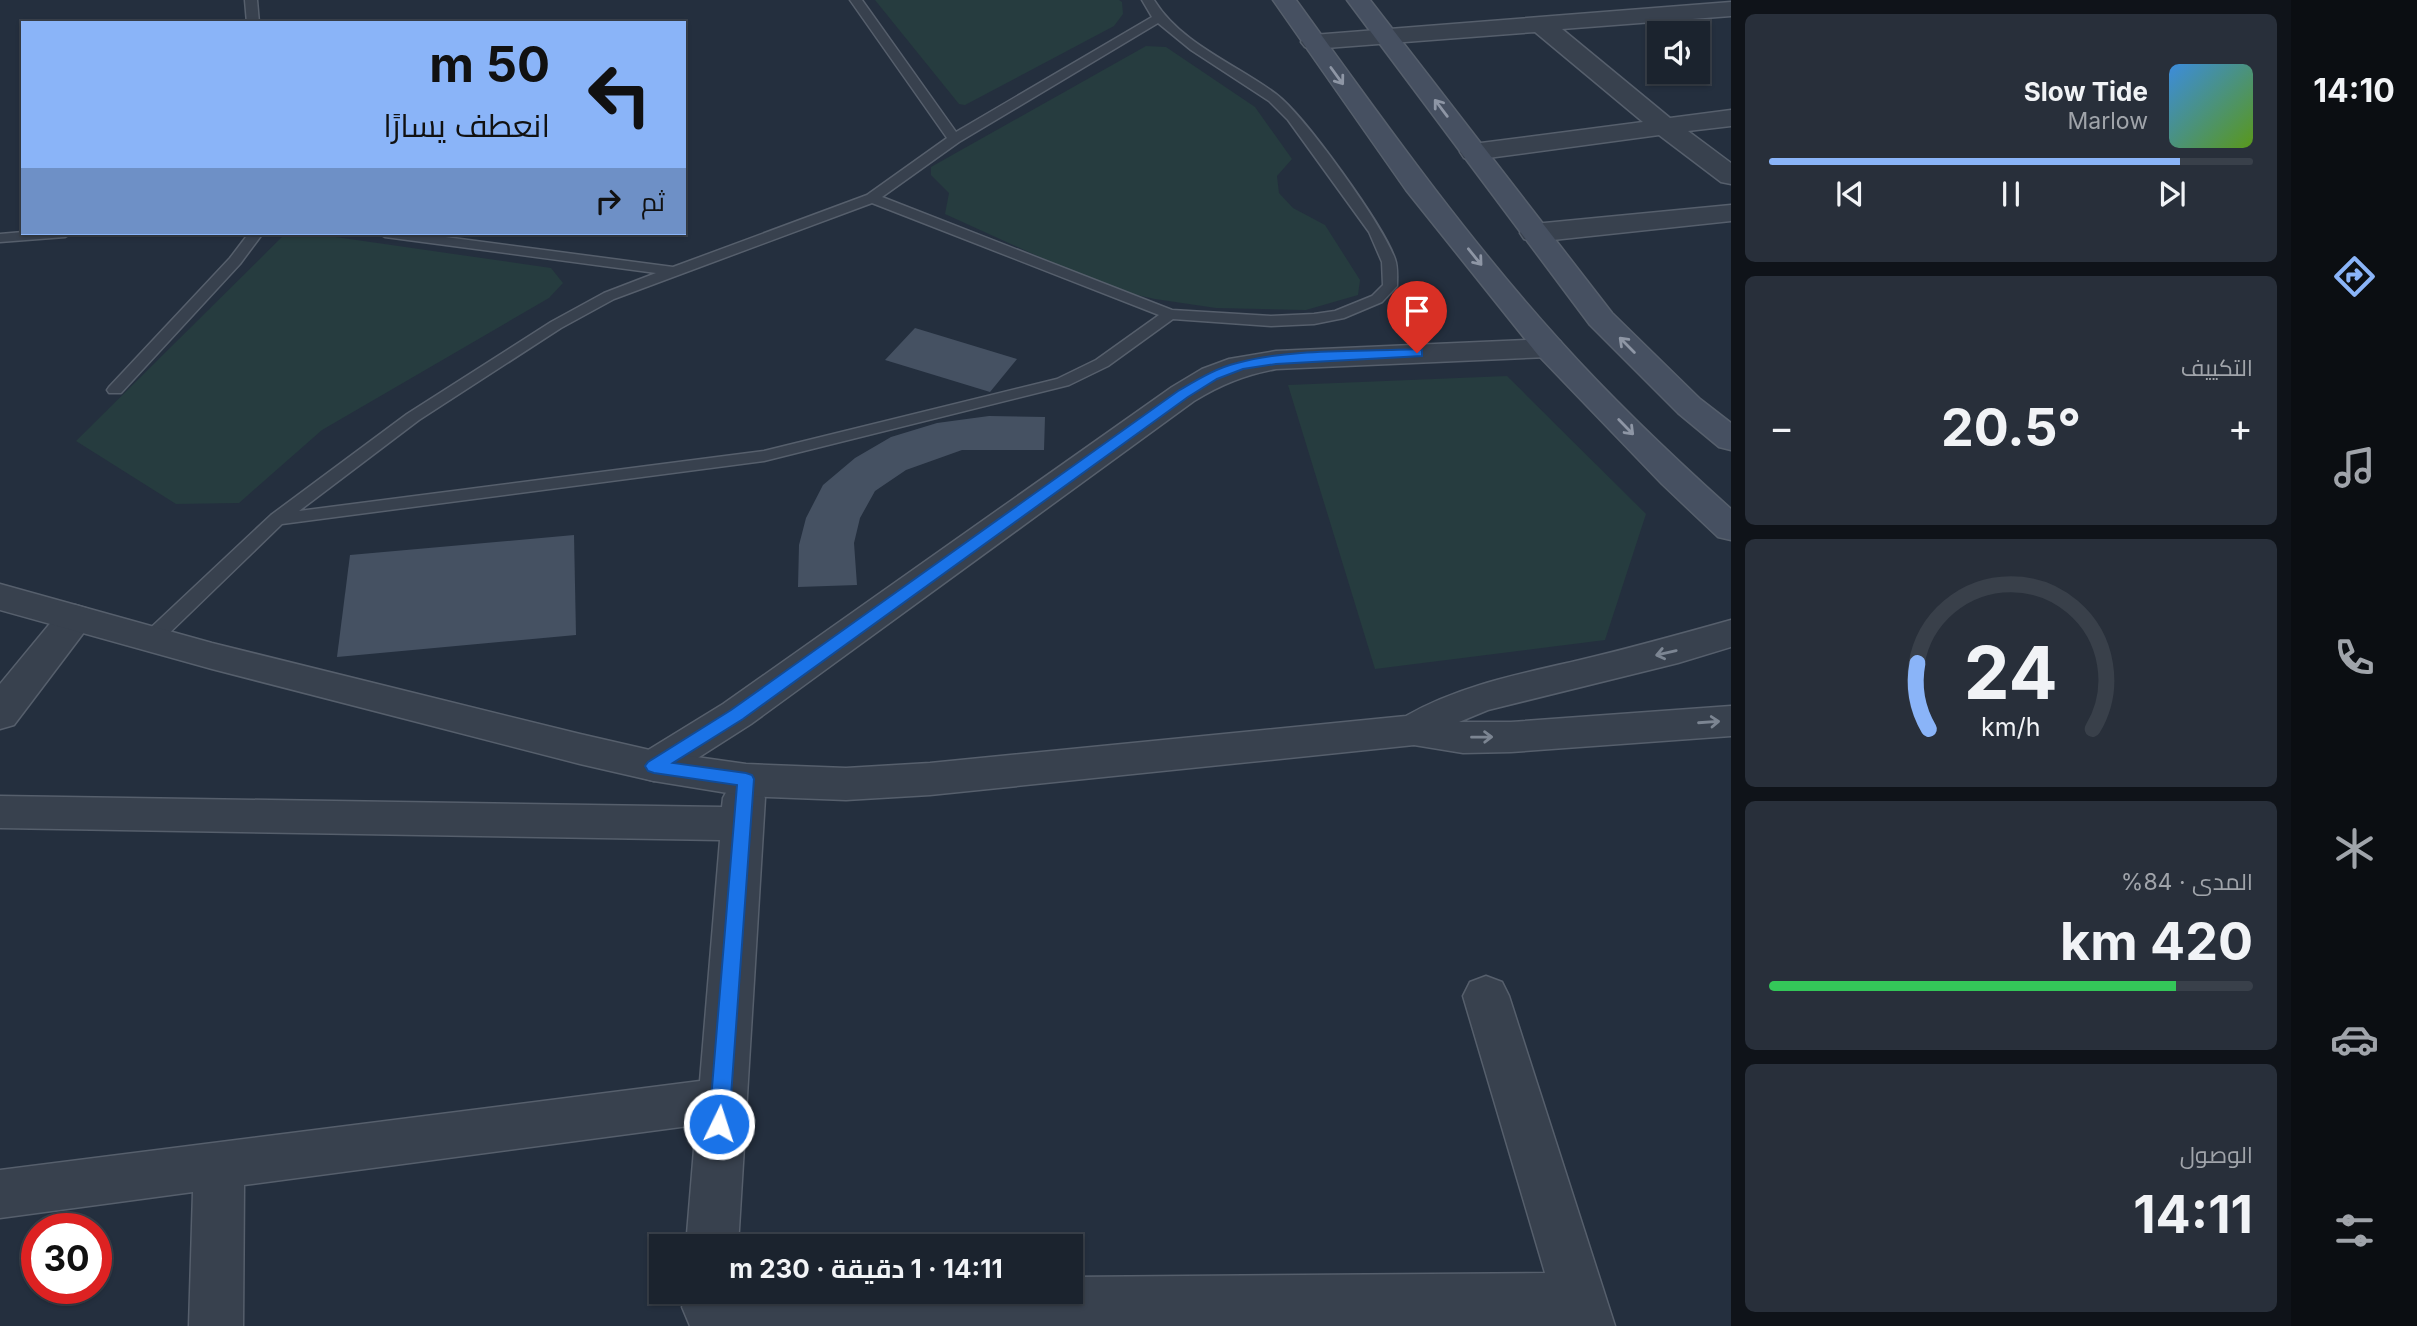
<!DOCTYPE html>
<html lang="ar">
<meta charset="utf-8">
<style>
body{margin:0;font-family:Inter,Cairo,sans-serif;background:#282f3a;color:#f1f3f6;direction:rtl;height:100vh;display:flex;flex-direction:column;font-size:26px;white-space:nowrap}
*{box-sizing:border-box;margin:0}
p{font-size:23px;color:#a0a4aa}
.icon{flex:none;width:38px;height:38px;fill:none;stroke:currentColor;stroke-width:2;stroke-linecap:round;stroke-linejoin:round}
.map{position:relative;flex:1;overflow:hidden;direction:ltr}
.sheet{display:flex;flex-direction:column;gap:14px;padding:14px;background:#0f1319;width:560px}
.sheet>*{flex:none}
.guide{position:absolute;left:21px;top:21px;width:665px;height:214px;border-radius:0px;box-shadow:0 2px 5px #0004,0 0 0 2px #39404a;direction:rtl;background:#8ab4f8;color:#111;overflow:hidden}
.fabs{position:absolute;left:1647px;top:21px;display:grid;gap:14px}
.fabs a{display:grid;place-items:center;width:63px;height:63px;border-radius:0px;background:#1b232e;box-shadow:0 2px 5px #0004,0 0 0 2px #39404a;font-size:35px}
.speed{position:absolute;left:21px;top:1213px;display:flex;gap:14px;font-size:35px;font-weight:700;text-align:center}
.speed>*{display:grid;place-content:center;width:91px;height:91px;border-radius:50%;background:#1b232e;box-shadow:0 2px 5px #0004,0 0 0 2px #39404a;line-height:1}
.speed .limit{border:10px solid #d22;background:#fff;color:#111}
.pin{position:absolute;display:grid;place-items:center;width:60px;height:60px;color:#fff;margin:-72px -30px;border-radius:50% 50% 50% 0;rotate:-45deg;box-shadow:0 0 7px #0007}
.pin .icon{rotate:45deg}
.me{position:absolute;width:77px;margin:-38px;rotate:4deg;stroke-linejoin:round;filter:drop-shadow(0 0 5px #0008)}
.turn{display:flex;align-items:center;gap:24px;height:147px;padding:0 21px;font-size:32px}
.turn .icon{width:91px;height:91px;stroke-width:2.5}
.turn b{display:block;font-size:49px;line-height:60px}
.then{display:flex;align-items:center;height:66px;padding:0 21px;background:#0003;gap:14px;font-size:26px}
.big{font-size:52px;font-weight:700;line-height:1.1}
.sheet .tile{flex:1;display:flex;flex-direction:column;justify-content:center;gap:10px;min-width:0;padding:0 24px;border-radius:10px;background:#282f3a}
.sheet .dial{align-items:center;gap:0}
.dial svg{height:182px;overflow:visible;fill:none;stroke:#39404a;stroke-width:7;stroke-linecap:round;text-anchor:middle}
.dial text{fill:#f1f3f6;stroke:none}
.song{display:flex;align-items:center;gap:21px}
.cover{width:84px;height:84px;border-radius:10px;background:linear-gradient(135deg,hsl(210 70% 55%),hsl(90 70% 35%))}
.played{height:7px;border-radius:4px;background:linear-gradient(90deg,#8ab4f8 85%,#39404a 85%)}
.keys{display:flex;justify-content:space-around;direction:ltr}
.heat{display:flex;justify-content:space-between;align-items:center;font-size:38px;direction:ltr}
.charge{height:10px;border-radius:5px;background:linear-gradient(90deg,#34c759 84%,#39404a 0)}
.trip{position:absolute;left:649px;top:1234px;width:434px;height:70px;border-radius:0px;background:#1b232e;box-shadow:0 2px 5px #0004,0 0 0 2px #39404a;font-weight:700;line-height:70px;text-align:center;direction:rtl}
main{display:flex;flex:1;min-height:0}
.menu{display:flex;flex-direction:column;width:126px;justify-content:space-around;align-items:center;background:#0b0e12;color:#a0a4aa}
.menu .icon{width:49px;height:49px}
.menu .on{color:#8ab4f8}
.menu b{font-size:32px;color:#f1f3f6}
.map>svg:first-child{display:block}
.green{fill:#263c3f}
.building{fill:#455162}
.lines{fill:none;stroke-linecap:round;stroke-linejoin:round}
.service-casing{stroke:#565f6c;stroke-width:3}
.minor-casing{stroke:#565f6c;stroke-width:3}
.tertiary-casing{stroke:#565f6c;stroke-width:3}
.secondary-casing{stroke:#565f6c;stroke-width:3}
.service{fill:#38414e;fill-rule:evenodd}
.minor{fill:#38414e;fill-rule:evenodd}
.tertiary{fill:#38414e;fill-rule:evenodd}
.secondary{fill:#465061;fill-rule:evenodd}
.oneway{stroke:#8e96a5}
.oneway2{stroke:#7c8592}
.route{fill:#1a73e8;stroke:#114b97;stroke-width:2}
</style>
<main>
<nav class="menu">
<b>14:10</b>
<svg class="icon on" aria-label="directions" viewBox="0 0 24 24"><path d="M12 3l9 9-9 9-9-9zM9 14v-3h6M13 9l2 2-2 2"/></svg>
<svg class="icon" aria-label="music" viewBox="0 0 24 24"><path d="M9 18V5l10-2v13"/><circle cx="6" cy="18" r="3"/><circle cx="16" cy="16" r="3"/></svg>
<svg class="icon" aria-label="phone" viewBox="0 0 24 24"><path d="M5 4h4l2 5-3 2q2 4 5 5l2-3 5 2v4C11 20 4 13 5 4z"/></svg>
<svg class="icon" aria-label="climate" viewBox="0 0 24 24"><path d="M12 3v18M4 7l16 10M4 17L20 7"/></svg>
<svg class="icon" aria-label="car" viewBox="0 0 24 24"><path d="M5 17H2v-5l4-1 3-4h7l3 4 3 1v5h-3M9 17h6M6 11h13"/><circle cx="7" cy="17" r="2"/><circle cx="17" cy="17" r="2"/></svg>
<svg class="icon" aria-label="filters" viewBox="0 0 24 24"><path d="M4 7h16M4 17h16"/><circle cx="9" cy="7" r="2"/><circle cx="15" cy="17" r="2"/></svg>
</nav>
<section class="sheet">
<div class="tile">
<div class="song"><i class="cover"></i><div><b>Slow Tide</b><p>Marlow</p></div></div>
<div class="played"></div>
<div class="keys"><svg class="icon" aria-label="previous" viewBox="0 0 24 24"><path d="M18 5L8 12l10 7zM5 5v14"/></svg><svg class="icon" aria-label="pause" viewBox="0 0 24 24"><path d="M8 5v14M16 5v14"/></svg><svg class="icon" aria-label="next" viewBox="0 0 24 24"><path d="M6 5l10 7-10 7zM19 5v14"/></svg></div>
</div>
<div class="tile"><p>التكييف</p>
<div class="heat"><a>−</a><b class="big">20.5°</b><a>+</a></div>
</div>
<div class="tile dial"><svg viewBox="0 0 100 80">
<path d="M14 69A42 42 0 1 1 86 69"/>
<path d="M14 69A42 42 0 0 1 9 40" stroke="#8ab4f8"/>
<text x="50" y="56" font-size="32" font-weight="700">24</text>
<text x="50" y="72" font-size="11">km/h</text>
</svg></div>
<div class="tile"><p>المدى · 84%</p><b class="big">420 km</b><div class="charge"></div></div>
<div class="tile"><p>الوصول</p><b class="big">14:11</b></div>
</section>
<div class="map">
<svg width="1731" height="1326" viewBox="0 0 1731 1326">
<rect width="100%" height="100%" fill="#242f3e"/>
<!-- green -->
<g class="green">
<path d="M875,0H1119L1122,2L1123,14L1114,26L965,105L959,104Z"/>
<path d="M1146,46L1166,47L1255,107L1292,159L1277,176L1279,193L1293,208L1325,225L1360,280L1358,295L1306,310L1216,308L1155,299L1110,289L945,214L949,193L931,175V167Z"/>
<path d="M286,233H308L551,268L563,283L549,298L322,430L239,503L176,504L76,441Z"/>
<path d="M1507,376L1646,514L1605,640L1375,669L1288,385Z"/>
</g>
<!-- building -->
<g class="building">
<path d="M915,328L1017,359L990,392L885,360Z"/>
<path d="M989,416L1045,417L1044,450H962L906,470L875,491L860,518L854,543L857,585L798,587L799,545L806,518L823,485L855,458L891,437L937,423Z"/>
<path d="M574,535L576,635L337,657L350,555Z"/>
</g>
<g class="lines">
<defs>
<g id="service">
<path d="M245,0H257L259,23H247Z"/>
<path d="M850,0H862L956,132L1152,17L1142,0H1154C1181,44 1236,64 1276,94C1305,116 1383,225 1395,259C1398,267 1397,277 1397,286L1382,302L1344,318L1314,324L1271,326L1173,319L1108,366L1069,385L764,461L282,524L158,644H144L142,639L144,634L271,515L407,414L551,322L604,293L656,273L385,237L378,233H415L673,267L867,195L947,138ZM1158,23L1191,50L1269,101L1288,120L1369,232L1382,262L1383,285L1372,296L1335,311L1314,314L1271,316L1172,310L882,197L959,142ZM872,203L1159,315L1096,360L1057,379L764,451L299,511L419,420L561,328L614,299Z"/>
<path d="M23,232V233H72L65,237L0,242V234Z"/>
<path d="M249,233H263L240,264L121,393H109L107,390L109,387L230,258Z"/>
</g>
<g id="minor">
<path d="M1731,2V16L1562,29L1670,118L1731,110V126L1688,131L1731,163V184L1721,182L1659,135L1473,160L1464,158L1460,152L1464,146L1473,144L1643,122L1535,32L1313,49L1305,47L1301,42L1305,37L1313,35Z"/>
<path d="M1731,205V221L1534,242L1524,239L1520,233L1524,227L1534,224Z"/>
<path d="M1549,339L1560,341L1565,348L1560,355L1549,357L1276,369C1245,375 1222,384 1194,401L751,724L668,777L654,781L640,777L634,766L640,755L723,704L1172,387L1202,369L1229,359L1276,351Z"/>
<path d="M75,605L88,609L94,618L88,627L14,725L0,729V684L62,609Z"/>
<path d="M744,782L759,787L765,798L738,1246H686L696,1125L244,1185L243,1326H189L193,1192L0,1218V1170L700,1081L720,840L0,828V796L722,807L723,798L729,787Z"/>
<path d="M1486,976L1502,982L1509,996L1615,1326H690L682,1307L689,1292H1071V1277L1545,1273L1463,996L1470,982Z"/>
</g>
<path id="tertiary" d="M0,584L212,643L580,734L654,751L746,764L846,768L930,763L1406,716C1460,685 1520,674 1580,660C1631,648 1681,634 1731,620V647L1678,663L1488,710L1459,722H1511L1731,706V736L1511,752L1463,753L1414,745L930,795L846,800L746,796L654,781L580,764L212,669L0,610Z"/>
<g id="secondary">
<path d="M1273,0H1296C1380,116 1464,235 1560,341C1613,400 1672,456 1731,509V540L1718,537L1662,484L1538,355L1406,190Z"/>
<path d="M1347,0H1370L1612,313L1700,399L1731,423V450L1719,447L1678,413L1590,325Z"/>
</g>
</defs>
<!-- service casing -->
<use href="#service" class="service-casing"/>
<!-- minor casing -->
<use href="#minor" class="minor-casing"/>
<!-- tertiary casing -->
<use href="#tertiary" class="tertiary-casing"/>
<!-- secondary casing -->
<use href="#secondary" class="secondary-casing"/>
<!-- service -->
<use href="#service" class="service"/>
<!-- minor -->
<use href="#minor" class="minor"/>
<!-- tertiary -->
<use href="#tertiary" class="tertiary"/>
<!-- secondary -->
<use href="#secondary" class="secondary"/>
</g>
<!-- one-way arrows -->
<defs><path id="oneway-shaft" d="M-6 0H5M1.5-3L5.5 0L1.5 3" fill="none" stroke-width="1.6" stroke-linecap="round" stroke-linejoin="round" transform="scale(1.75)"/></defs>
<g class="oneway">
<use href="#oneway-shaft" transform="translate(1337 76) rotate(54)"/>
<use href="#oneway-shaft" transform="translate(1441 108) rotate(-127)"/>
<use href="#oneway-shaft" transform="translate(1475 257) rotate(51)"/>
<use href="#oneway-shaft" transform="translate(1627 345) rotate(-135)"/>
<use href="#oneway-shaft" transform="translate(1626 427) rotate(46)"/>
</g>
<g class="oneway2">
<use href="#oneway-shaft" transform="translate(1666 653) rotate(167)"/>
<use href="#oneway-shaft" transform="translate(1709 722) rotate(-4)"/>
<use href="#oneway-shaft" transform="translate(1482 737) rotate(-1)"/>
</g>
<!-- route -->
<path class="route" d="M1417,349L1422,350V356L1276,364L1243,369L1217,379L1188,397L743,719L673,763L746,773L752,775L754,779L729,1124L726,1131L719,1134L712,1131L709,1124L737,785L654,773L648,771L645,766L648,762L731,710L1178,391C1197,380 1216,368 1237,363C1291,348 1361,352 1417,349Z"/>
</svg>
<div class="fabs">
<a><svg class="icon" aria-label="sound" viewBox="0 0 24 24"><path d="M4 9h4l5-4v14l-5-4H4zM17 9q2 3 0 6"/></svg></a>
</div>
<div class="speed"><div class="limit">30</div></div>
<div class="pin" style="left:1417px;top:353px;background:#d93025"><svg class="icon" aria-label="arrive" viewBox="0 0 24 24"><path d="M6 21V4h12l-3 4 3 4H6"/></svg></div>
<svg class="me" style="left:719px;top:1124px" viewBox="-20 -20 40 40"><circle r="17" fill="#1a73e8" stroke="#fff" stroke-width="3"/><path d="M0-11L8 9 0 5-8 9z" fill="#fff"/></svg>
<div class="trip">14:11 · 1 دقيقة · 230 m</div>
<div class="guide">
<div class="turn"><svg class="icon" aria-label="left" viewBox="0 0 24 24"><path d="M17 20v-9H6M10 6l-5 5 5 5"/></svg><div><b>50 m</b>انعطف يسارًا</div></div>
<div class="then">ثم<svg class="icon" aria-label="right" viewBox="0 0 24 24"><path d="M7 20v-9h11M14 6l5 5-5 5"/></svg></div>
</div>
</div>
</main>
